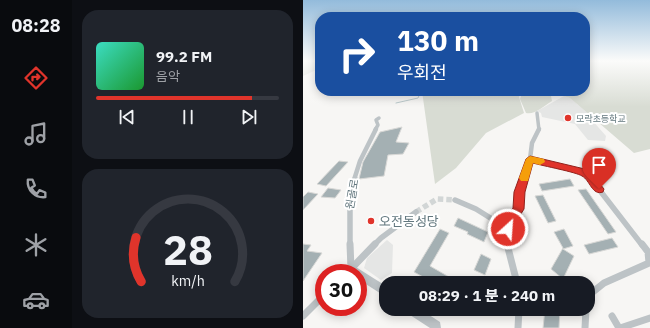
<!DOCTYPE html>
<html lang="ko">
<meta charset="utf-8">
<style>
body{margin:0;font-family:"IBM Plex Sans","Noto Sans KR",sans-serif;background:#20242c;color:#f1f3f6;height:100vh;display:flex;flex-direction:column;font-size:15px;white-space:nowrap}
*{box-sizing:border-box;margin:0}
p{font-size:13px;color:#9ea1a6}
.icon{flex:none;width:22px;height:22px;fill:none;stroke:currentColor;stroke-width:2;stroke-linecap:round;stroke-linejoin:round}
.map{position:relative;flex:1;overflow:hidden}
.details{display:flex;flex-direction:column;gap:10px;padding:10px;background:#0d0f14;width:231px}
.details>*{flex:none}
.top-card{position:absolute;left:12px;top:12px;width:275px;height:84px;border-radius:16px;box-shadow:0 2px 10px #0003;background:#1a4fa0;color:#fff;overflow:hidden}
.speed{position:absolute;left:12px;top:264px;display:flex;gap:8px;font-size:20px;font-weight:700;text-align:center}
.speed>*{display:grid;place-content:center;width:52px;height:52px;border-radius:50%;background:#171b24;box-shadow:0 2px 10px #0003;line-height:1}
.speed .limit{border:6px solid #d22;background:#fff;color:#111}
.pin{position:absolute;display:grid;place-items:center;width:34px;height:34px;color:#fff;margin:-41px -17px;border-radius:50% 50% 50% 0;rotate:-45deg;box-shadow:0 0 4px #0007}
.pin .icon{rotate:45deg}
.me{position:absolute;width:44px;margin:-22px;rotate:26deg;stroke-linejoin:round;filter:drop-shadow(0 0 3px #0008)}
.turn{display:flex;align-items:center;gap:14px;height:84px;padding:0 16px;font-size:18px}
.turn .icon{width:52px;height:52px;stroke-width:2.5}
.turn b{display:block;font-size:28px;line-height:34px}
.details .tile{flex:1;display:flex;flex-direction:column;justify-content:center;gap:6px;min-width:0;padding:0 14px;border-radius:16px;background:#20242c}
.details .dial{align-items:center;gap:0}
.dial svg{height:104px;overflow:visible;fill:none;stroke:#363941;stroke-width:7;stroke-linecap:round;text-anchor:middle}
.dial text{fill:#f1f3f6;stroke:none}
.song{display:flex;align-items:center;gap:12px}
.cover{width:48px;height:48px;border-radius:6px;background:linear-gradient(135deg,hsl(170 70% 55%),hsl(130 70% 35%))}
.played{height:4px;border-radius:2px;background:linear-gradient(90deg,#e0342b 85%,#363941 85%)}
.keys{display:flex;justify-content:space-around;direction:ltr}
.trip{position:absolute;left:76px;top:276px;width:216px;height:40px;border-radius:16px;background:#171b24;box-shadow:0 2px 10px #0003;font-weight:800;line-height:40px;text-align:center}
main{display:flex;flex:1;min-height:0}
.tabs{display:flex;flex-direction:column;width:72px;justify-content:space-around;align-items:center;background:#090b0e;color:#9ea1a6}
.tabs .icon{width:28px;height:28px}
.tabs .active{color:#e0342b}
.tabs b{font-size:18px;color:#f1f3f6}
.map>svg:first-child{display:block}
.built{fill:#e5e6e5}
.green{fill:#d8dcd3}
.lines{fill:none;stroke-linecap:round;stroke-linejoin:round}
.stream{stroke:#b5c5c7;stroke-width:1}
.building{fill:#a4b0b3;stroke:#d8d8d6}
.minor-tunnel{stroke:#d2d6d6;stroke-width:5.5;stroke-dasharray:5.5 3;stroke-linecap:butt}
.minor-far3{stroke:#bdc3c6;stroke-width:3.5}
.minor-far2{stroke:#bdc3c6;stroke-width:4.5}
.minor-far1{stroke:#bdc3c6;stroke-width:5.5}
.minor{stroke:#bdc3c6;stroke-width:7}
.tertiary{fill:#bdc3c6;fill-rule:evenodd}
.route{fill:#e0342b;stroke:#92221c}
.slow{fill:#f59e0b}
.poi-dot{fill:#e0342b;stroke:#fff;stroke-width:1.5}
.labels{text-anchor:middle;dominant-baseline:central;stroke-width:4;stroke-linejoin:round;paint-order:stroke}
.far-poi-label{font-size:9px;fill:#62777e;stroke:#fff;text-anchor:start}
.street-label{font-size:11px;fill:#62777e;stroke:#fff}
.near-poi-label{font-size:13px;fill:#62777e;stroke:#fff;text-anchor:start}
</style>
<main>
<nav class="tabs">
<b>08:28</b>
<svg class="icon active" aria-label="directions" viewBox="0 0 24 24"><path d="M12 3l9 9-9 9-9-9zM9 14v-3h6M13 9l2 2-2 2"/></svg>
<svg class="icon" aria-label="music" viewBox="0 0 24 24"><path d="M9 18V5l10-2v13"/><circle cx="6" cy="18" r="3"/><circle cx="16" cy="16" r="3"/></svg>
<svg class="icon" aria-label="phone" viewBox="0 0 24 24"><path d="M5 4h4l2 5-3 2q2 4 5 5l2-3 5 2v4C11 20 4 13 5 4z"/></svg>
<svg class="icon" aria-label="climate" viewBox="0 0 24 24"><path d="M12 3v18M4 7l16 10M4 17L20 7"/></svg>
<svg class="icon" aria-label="car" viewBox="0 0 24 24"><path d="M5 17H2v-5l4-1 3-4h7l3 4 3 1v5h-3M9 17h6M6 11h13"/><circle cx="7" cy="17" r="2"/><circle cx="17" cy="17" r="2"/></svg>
</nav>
<section class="details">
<div class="tile">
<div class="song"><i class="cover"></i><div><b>99.2 FM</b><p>음악</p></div></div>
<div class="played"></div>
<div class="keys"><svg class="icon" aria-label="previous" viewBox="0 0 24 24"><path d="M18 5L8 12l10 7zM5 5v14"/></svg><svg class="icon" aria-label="pause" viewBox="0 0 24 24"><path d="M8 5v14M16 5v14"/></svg><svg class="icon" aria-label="next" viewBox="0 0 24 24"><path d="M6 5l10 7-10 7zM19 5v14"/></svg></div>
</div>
<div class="tile dial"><svg viewBox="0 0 100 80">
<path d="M14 69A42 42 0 1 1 86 69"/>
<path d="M14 69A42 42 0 0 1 10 35" stroke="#e0342b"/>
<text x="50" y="56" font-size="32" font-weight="700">28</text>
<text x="50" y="72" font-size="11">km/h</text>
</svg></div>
</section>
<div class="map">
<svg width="347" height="328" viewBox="0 0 347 328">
<rect width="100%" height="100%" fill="#f7f6f4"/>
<!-- built -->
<g class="built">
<path d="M261,96L267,98L288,116V119L303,136L302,141L285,140L272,124L239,117L238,113L234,111Z"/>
<path d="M84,240L90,245L89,273L78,280L61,268L64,258Z"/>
</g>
<!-- green -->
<g class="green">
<path d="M0,61H17V72L11,71L0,76Z"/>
<path d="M282,61H347V149L331,153L267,98L246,91H282Z"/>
<path d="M119,91H218L216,97L221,113L183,133L153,168L132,184Z"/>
<path d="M220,91H241L248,96L249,101C241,106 232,115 223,113L217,99Z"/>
</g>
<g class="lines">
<!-- stream -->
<path class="stream" d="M93,103L115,98L118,91"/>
</g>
<!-- building -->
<g class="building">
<path d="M99,127L93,142L106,143L100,154L85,155L81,176L56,179L60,162L77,132Z"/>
<path d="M36,161L45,162L23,186L14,184Z"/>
<path d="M267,179L271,186L239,191L236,184Z"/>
<path d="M25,188L38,190L32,198L18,197Z"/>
<path d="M283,189L313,232L305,234L275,190Z"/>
<path d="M5,192L15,194L0,210V197Z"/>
<path d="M240,195L253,221L245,223L232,196Z"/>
<path d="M155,218L185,232L181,242L164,234L165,232L151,226Z"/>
<path d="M137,229L146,233L127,266L146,277L144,283H131L111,272Z"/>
<path d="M261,229L270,246L260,249L271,256L260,279L248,269L260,248L251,232Z"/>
<path d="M309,238L315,247L286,254L281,245Z"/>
<path d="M0,244L8,245L4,251L19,253L0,281Z"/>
<path d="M178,254L188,259L182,275L171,270Z"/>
<path d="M242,309H257L256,328H240Z"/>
</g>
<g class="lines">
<!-- minor-tunnel -->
<path class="minor-tunnel" d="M113,212L134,199L152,200"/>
<!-- minor-far3 -->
<g class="minor-far3">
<path d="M234,113L236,130"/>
<path d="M72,130L75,125L73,120L76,118"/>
</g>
<!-- minor-far2 -->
<g class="minor-far2">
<path d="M227,159L283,173L289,180"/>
<path d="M51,180L57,161L73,129"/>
<path d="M221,180L227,159L229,143L236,129"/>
</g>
<!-- minor-far1 -->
<g class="minor-far1">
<path d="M288,179L339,245"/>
<path d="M152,200L173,209L205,229"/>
<path d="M47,245V209L52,179"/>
<path d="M71,245L78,238L113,212"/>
<path d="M204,245C201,231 209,222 214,210C217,203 218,188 221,179"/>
</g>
<!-- minor -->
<g class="minor">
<path d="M47,244L48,269"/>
<path d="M204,244L214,283"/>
<path d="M44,273L72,244"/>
<path d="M285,301L286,295L301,283L346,263L345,252L339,244"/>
<path d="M0,316L21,295"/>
<path d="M309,316L316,328"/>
<path d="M215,328L216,309"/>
<path d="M282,328L283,309"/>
<path d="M317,328L347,318"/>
</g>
<!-- tertiary -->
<g class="tertiary">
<path d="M48,264L83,286V297L55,279V273L45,272L43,269L45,266Z"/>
<path d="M103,309H117L137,322L138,328H127L104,313Z"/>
</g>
</g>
<!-- sky -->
<linearGradient id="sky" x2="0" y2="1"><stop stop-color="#93bbdb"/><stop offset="0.57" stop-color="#fbfbfa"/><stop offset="1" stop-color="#fbfbfa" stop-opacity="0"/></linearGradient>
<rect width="347" height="107" fill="url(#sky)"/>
<!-- route -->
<path class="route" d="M227,156L286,170L301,189L300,192C289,196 287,180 279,176C273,172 240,166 230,163L222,192L221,209L211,225L209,233L205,235L201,233L200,224L210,208L211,192L223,159Z"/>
<!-- slow -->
<path class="slow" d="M227,156L241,159L242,162L237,165L230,163L225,181H218L216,178L223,159Z"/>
<!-- markers -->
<g class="poi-dot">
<circle cx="265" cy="118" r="4"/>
<circle cx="68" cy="221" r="4"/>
</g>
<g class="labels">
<!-- far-poi labels -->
<g class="far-poi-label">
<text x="273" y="118">모락초등학교</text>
</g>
<!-- street labels -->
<g class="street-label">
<text transform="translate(49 194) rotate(-80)">원골로</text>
</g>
<!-- near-poi labels -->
<g class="near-poi-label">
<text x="76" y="221">오전동성당</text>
</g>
</g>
</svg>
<div class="speed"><div class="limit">30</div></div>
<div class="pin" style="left:296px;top:189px;background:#d93025"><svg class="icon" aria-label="arrive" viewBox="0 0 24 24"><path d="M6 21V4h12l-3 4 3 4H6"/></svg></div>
<svg class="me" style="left:205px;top:229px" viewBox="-20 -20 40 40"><circle r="17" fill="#e0342b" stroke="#fff" stroke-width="3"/><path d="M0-11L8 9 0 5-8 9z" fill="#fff"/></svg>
<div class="trip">08:29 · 1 분 · 240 m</div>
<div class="top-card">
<div class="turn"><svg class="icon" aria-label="right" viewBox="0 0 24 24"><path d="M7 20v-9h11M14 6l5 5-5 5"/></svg><div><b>130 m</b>우회전</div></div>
</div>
</div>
</main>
